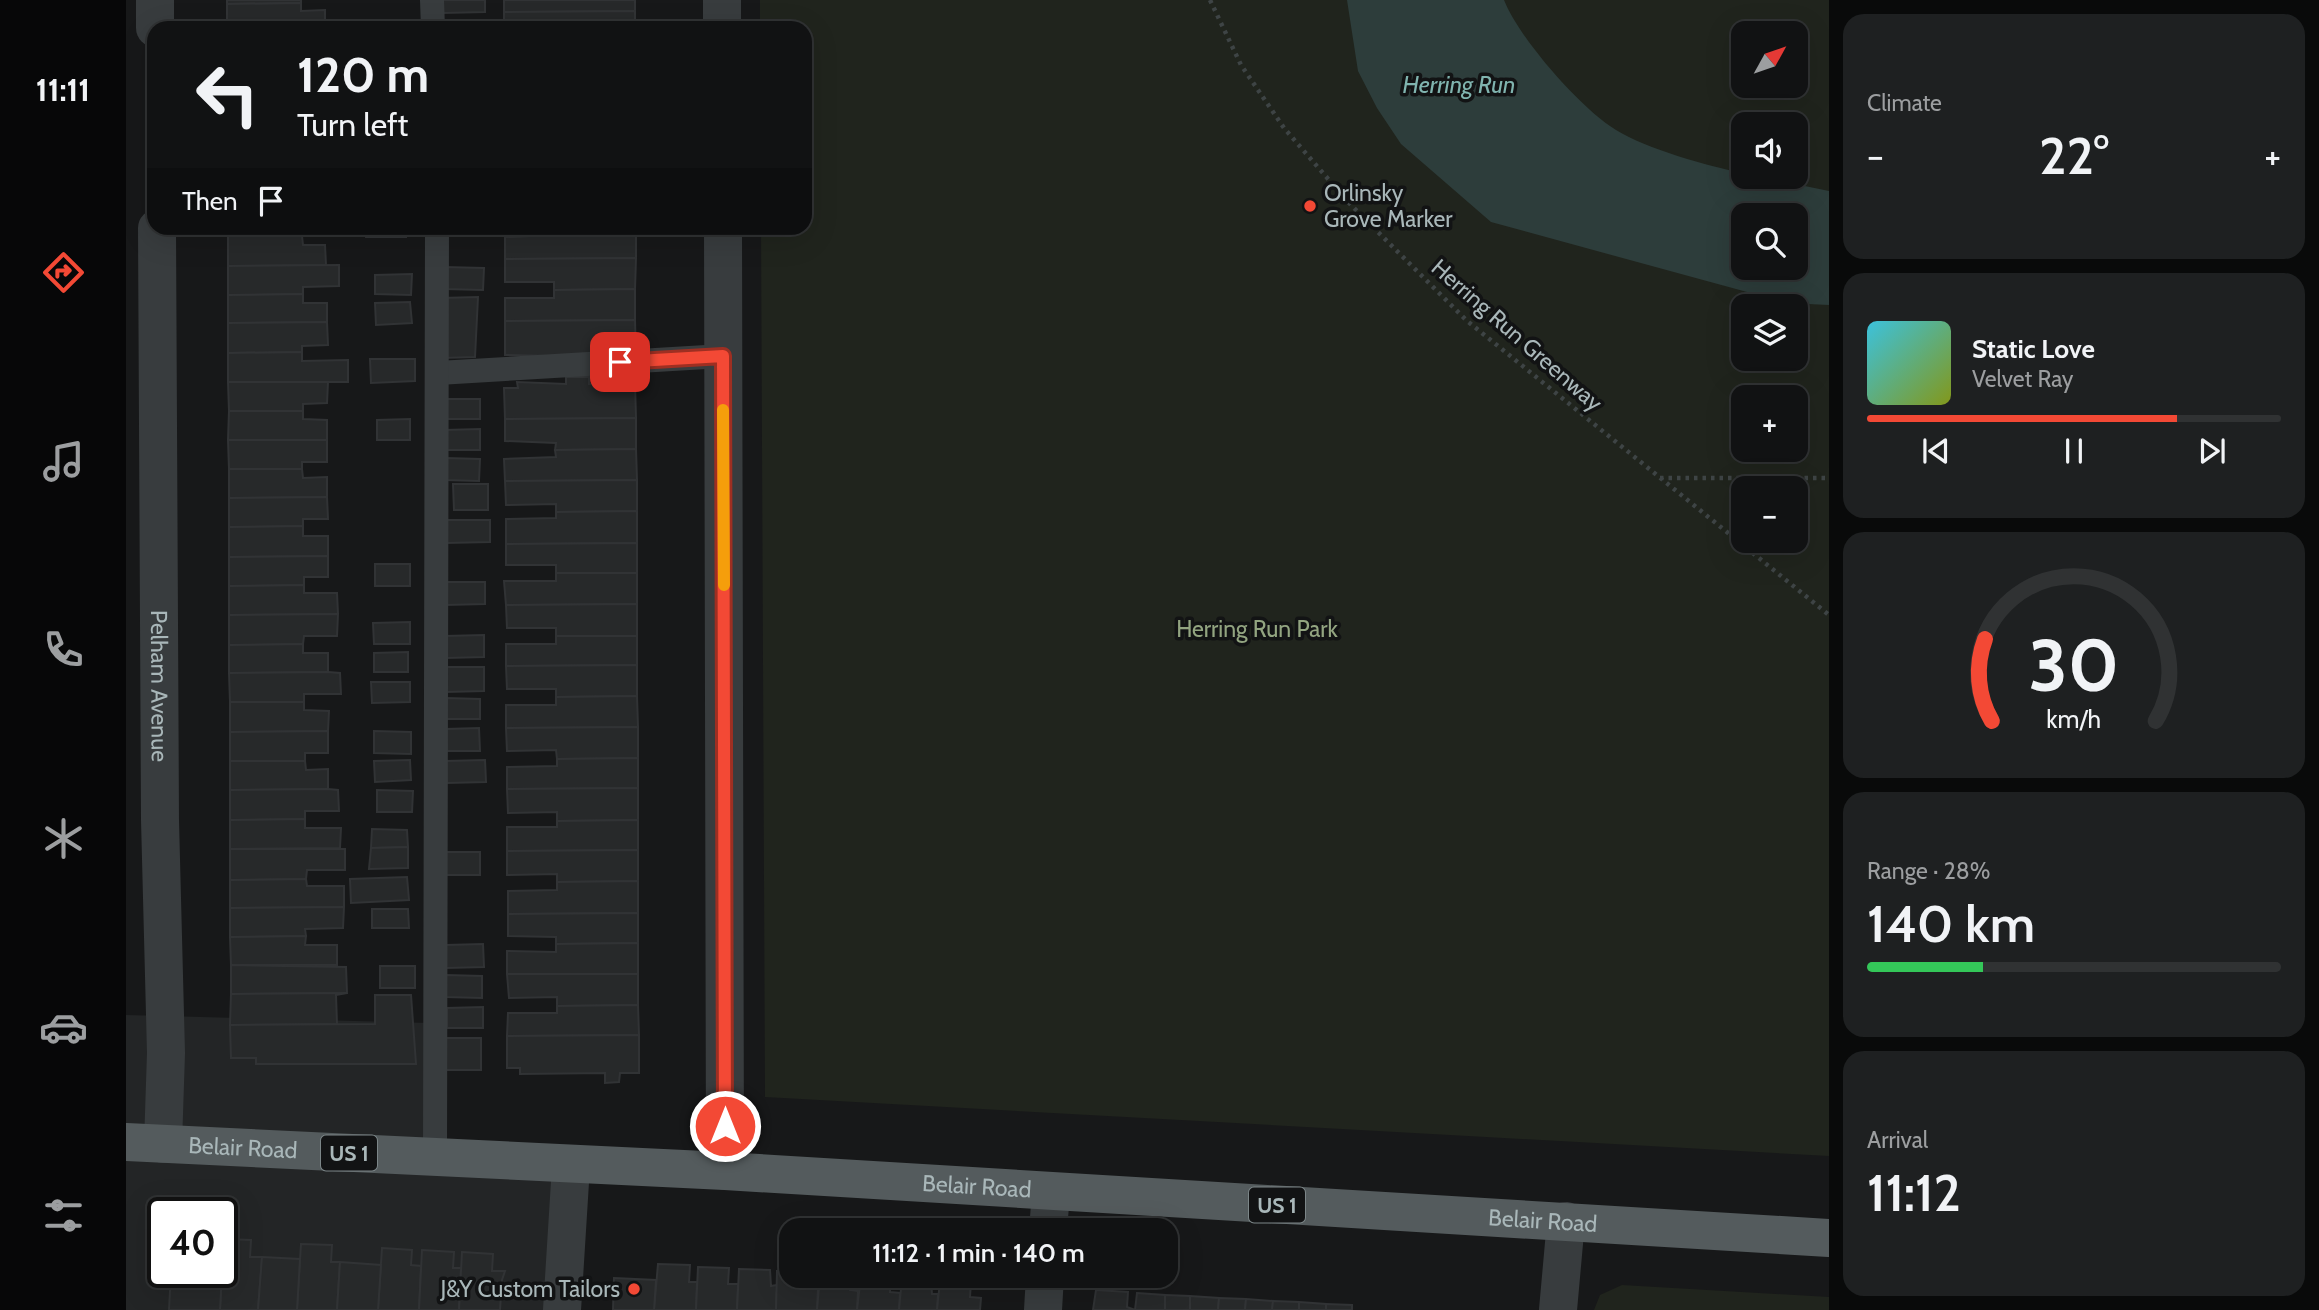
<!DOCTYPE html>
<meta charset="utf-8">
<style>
body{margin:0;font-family:Cabin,sans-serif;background:#1e2021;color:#f1f3f6;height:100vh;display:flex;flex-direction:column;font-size:26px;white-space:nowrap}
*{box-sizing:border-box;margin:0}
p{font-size:23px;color:#9c9ea0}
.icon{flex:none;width:38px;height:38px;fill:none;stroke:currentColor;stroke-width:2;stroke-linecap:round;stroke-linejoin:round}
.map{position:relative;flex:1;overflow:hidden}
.drawer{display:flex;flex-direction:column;gap:14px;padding:14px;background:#090a0a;width:490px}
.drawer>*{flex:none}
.hud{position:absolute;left:21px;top:21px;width:665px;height:214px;border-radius:21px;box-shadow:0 7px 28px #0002,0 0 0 2px #303233;background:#111213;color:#f1f3f6;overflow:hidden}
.needle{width:46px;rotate:50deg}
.buttons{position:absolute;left:1605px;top:21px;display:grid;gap:14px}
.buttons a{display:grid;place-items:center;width:77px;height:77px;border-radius:14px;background:#111213;box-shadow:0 7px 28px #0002,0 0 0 2px #303233;font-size:35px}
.speed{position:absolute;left:21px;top:1197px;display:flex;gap:14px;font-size:35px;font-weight:700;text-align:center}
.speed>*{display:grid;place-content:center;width:91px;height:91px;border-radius:50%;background:#111213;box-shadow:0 7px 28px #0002,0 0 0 2px #303233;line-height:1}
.speed .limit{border:4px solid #111;border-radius:10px;background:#fff;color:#111}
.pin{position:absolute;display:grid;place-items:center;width:60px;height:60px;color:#fff;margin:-30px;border-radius:14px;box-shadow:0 4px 10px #0006}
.me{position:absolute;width:77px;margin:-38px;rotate:0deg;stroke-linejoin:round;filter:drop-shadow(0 0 5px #0008)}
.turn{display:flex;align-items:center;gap:24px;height:147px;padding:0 35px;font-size:32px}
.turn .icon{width:91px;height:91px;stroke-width:2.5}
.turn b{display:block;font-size:49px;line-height:60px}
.then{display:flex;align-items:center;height:66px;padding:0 35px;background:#0003;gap:14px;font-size:26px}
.big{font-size:52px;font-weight:600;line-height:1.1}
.drawer .tile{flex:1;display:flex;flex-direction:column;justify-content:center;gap:10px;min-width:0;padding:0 24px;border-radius:21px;background:#1e2021}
.drawer .dial{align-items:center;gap:0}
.dial svg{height:182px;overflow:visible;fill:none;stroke:#303233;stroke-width:7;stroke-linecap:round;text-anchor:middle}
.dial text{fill:#f1f3f6;stroke:none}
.song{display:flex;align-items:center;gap:21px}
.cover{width:84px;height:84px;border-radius:10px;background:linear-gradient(135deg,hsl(190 70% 55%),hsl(70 70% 35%))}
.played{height:7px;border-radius:4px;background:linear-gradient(90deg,#f34935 75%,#303233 75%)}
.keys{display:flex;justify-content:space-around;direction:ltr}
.heat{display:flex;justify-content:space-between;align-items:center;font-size:38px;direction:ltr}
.charge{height:10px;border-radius:5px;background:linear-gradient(90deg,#34c759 28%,#303233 0)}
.trip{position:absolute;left:653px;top:1218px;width:399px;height:70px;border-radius:21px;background:#111213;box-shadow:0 7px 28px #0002,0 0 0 2px #303233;font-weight:600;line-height:70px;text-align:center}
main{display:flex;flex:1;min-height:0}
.tabs{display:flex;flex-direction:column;width:126px;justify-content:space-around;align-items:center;background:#070708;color:#9c9ea0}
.tabs .icon{width:49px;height:49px}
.tabs .current{color:#f34935}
.tabs b{font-size:32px;color:#f1f3f6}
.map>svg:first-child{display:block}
.built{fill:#232526;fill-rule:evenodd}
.green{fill:#20241d;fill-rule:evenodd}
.water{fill:#2d3d3b;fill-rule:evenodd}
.building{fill:#27292a;stroke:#313335;stroke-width:2}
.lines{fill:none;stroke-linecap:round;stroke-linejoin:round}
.path{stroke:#3e4445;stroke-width:4.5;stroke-dasharray:3.5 5;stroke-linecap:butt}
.service{stroke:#383c3e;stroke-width:24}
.minor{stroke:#383c3e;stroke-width:38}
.tertiary{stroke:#383c3e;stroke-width:38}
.primary{stroke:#545b5d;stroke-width:38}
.route-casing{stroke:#9e2f22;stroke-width:18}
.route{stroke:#f34935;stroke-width:12}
.slow{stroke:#f59e0b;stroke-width:12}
.poi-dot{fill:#f34935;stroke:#121314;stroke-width:2.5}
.labels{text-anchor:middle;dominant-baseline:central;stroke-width:7;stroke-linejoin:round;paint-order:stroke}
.shield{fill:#121314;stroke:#7c8688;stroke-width:2}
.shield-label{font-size:21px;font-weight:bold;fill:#a9b7b9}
.poi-label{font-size:23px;fill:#a9b7b9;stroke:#121314;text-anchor:start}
.street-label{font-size:23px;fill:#a9b7b9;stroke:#121314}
.park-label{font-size:23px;fill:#92a480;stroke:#121314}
.water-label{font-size:24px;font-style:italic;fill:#80b4af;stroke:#121314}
</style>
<main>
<nav class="tabs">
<b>11:11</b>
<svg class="icon current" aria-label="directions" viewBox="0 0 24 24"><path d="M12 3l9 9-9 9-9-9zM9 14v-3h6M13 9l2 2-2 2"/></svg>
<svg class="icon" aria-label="music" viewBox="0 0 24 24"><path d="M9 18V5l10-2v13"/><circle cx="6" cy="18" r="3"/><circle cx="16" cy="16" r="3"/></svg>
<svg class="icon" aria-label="phone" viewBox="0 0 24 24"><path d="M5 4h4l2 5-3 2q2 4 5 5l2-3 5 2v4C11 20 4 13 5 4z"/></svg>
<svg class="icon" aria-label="climate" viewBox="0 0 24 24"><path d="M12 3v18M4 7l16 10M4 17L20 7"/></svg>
<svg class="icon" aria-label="car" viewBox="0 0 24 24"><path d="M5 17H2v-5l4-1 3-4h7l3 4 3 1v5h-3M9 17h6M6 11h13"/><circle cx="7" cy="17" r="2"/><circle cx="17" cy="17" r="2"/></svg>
<svg class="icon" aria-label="filters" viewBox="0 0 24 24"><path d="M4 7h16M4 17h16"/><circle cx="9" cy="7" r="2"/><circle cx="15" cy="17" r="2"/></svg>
</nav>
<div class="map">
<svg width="1703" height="1310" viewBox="0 0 1703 1310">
<rect width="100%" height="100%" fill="#171819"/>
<!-- built -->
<path class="built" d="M0,1015L304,1023V1165L443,1172L432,1310H0ZM37,1213H96V1272H37Z"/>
<!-- green -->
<g class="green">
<path d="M634,0H1703V1156L639,1097L635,228H679V28H634ZM1617,33H1670V86H1617ZM1617,124H1670V177H1617ZM1617,215H1670V268H1617ZM1617,306H1670V359H1617ZM1617,397H1670V450H1617ZM1617,488H1670V541H1617Z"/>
<path d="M1496,1285L1703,1297V1310H1468L1474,1295Z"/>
</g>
<!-- water -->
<path class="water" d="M1221,0H1378C1393,38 1454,108 1490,130C1521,149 1581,166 1617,173V177H1635L1703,191V305L1661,303L1365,222L1275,144L1251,108L1232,71ZM1670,215V268H1617V215Z"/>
<!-- building -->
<g class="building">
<path d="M101,0H175V3L101,4Z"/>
<path d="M317,0H359V12L317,13Z"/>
<path d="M378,0H509V11L378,12Z"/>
<path d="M175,3V11L199,10V22H205V28H101V4Z"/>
<path d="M509,11V28H378V12Z"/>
<path d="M318,21L353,22V28H318Z"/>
<path d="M102,228H200L176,229V236H102Z"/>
<path d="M239,228H280V237H240Z"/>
<path d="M427,228H510V258L379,259V237L428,235Z"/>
<path d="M102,236H176L177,245H199L200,265L102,266Z"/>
<path d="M510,258L509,289L428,290V282H379V259Z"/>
<path d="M213,265V286L177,287V294L102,295V266Z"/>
<path d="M319,267L358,268L357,290L319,289Z"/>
<path d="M286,274L285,295L249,294V275Z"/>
<path d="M509,289V320L379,321V298H428V290Z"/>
<path d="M177,294V303H201V322L102,323V295Z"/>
<path d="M352,297L349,357L316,358L315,298Z"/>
<path d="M284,302L286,323L250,325L249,303Z"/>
<path d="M509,320L510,358L379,355V321Z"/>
<path d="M201,322L202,345L176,346V352L102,353V323Z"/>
<path d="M176,352V361L222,360V382H102V353Z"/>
<path d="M244,359H289V381L245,383Z"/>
<path d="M440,377H463V384L509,383L510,418L379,419L378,388H392L391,382L440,384Z"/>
<path d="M102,382H202L201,403L177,404V411H103Z"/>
<path d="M318,399H354V419H317Z"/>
<path d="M103,411H177V419L201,420V440H102Z"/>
<path d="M510,418V449L429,450L430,443L379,441V419Z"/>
<path d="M284,419V440H251V420Z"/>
<path d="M354,429V450H319V430Z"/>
<path d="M102,440H201V462H176V469H103Z"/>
<path d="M510,449L511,480L379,481L378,459L430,457L429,450Z"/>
<path d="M320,458L354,459L353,481L319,480Z"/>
<path d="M103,469H176L177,478L201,477V497L103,498Z"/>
<path d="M511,480V511L430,512V504L380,505L379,481Z"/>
<path d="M327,484H362V510H328Z"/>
<path d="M201,497L202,519H177V526L103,527V498Z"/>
<path d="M511,511V543L380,544V519L430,518V512Z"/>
<path d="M320,520H364V542L320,543Z"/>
<path d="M177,526V536H202V556L103,557V527Z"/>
<path d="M511,543V573H430V565H380V544Z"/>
<path d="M202,556V577H178V585L103,586V557Z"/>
<rect x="249" y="564" width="35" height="22"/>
<path d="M430,573H511V604L380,605L378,581H430Z"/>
<path d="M319,582H359V604L319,605Z"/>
<path d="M178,585V593H211L212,614L103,615V586Z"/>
<path d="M511,604V636H430V628H381L380,605Z"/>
<path d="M212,614L211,636H178L177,644L103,645V615Z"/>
<path d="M284,622V644H248L247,623Z"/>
<path d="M358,635V657L320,658L319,636Z"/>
<path d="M430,636H511V665L380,666V644H430Z"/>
<path d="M177,644V653H202V672L103,673V645Z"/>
<path d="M282,652V672H248V653Z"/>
<path d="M511,665V696L430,697V689H381L380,666Z"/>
<path d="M320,667H358V691L320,692Z"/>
<path d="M202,672L214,673L215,694H178V702H104L103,673Z"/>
<path d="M245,682H284V702L246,703Z"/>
<path d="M511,696L512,727L380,728V705H430V697Z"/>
<path d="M320,698L354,699V719H320Z"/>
<path d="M104,702H178V710L203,711L202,731L104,732Z"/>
<path d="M512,727V758L431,759L430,750L381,751L380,728Z"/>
<path d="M353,728L354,751H321L320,729Z"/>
<path d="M202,731V753H179V761H104V732Z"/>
<path d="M248,731L285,732V754L248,753Z"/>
<path d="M512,758V788L381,789V767L431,766V759Z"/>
<path d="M284,760L285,780L249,782L248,761Z"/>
<path d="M359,760L360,782L321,783L320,761Z"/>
<path d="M104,761H179L180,770L202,769V789L104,790Z"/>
<path d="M512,788V820L431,821V812L382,813L381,789Z"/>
<path d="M202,789L212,790L213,811H179V819L104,820V790Z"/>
<path d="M251,790L287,791L286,812H251Z"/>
<path d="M179,819V828H215L214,848L104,849V820Z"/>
<path d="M512,820V850L381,851V827H431V821Z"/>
<path d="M246,829L281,830L282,847L245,848Z"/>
<path d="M282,847V868L243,869L245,848Z"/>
<path d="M104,849H219V870H181L180,879L104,880Z"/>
<path d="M512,850V881L431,882V874L381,875V851Z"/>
<path d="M319,852H354V875H320Z"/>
<path d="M281,877L283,900L225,903L224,879Z"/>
<path d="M180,879L181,886H218V907L104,908V880Z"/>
<path d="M512,881V913L382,914V891L431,890V882Z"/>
<path d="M218,907L217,928L179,929L180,936L104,937V908Z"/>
<path d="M246,909H282L283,928H246Z"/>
<path d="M512,913V943L430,944V937L382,936V914Z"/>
<path d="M180,936L179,945H211V965H105L104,937Z"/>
<path d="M512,943V974H381V951L430,952V944Z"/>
<path d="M357,944L358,967L320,968V945Z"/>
<path d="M105,965L220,967L221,993L105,994Z"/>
<rect x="254" y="966" width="35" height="22"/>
<path d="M381,974H512V1005L431,1006V997L383,998Z"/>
<path d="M320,975L356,976V998L320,997Z"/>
<path d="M221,993L210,995L211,1024L104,1025L105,994Z"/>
<path d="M249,995H285L290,1064H130V1058H105L104,1025L249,1024Z"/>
<path d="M512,1005L513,1035L381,1036L382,1013H431V1006Z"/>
<path d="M357,1007V1028H321V1008Z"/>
<path d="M513,1035V1073H494L493,1082L479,1083V1073L394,1074V1068H381V1036Z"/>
<path d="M317,1038H355V1070H318Z"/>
<path d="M98,1239L125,1240L124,1257H136L132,1310H94Z"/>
<path d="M175,1244L206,1245L205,1262H214L211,1310H171Z"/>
<path d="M256,1248L286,1250L285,1265L295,1266L293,1310H252Z"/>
<path d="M296,1250L328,1252L327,1268H335L333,1310H293Z"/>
<path d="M336,1252L367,1254L366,1271H379L376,1280L374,1310H333Z"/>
<path d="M136,1257L174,1259L171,1310H132Z"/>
<path d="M214,1262L255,1265L252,1310H211Z"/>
<path d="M532,1264L564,1265L563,1282H571L570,1310H528Z"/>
<path d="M572,1267L603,1268L602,1284H612L611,1310H570Z"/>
<path d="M613,1269L644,1270L645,1286L651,1285L650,1310H611Z"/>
<path d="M651,1271L665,1272V1276H684L683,1288L692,1289L691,1310H650Z"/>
<path d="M45,1272H96L94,1310H43Z"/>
<path d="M694,1276H725L724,1290L732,1291L731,1310H691Z"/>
<path d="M735,1276L765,1277L764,1292L774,1293L773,1310H731Z"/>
<path d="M488,1278L530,1280L528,1310H487Z"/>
<path d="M776,1278L805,1280L806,1294H812L811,1310H773Z"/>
<path d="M814,1281L845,1282L844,1297L855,1298L854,1310H811Z"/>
<path d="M970,1290L1002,1292L1001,1307L1009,1310H967Z"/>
<path d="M1011,1293L1039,1295V1310H1009Z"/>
<path d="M1039,1295L1064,1296V1310H1039Z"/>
<path d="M1064,1296L1093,1298L1092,1310H1064Z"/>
<path d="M1093,1298L1120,1299L1119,1310H1092Z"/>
<path d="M1120,1299L1147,1301L1146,1310H1119Z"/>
<path d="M1147,1301L1173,1302V1310H1146Z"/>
<path d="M1173,1302L1200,1304V1310H1173Z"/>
<path d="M1200,1304L1226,1305V1310H1200Z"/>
</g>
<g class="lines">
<!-- path -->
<g class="path">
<path d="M1084,0L1115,65L1158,128L1222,202L1340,320L1703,615"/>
<path d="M1534,478H1703"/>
</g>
<!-- service -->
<g class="service">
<path d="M306,0L307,28"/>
<path d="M312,373L597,356"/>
<path d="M309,1157L311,228"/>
</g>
<!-- minor -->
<g class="minor">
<path d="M29,0V28"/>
<path id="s1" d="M31,228L34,820L40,1053L37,1144"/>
<path d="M922,1230L925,1193"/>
<path d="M436,1310L445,1166"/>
<path d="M917,1310L919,1276"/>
<path d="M1432,1310L1440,1221"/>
</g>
<!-- tertiary -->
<g class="tertiary">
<path d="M596,0V28"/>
<path d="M597,228L599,1171"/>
</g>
<!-- primary -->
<path class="primary" id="s2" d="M0,1142L599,1171L1703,1238"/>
</g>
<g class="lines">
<defs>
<path id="route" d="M494,362L597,356L599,1126"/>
</defs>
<!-- route casing -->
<use href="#route" class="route-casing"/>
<!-- route -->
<use href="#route" class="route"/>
<!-- slow -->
<path class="slow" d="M597,410L598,585"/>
</g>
<!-- markers -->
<g class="poi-dot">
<circle cx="1184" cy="206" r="7"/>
<circle cx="508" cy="1289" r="7"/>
</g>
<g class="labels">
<!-- shield labels -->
<g class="shield">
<rect x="195" y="1135.5" width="56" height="35" rx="5"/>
<rect x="1123" y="1187.5" width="56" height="35" rx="5"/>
</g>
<g class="shield-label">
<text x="223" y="1153">US 1</text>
<text x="1151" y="1205">US 1</text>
</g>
<!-- poi labels -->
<g class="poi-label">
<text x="1198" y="193">Orlinsky<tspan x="1198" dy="26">Grove Marker</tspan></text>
<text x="494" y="1289" text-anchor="end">J&amp;Y Custom Tailors</text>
</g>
<!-- street labels -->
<g class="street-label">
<text transform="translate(1391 335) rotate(41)">Herring Run Greenway</text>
<text stroke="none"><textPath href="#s1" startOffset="458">Pelham Avenue</textPath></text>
<text stroke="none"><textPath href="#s2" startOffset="117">Belair Road</textPath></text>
<text stroke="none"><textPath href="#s2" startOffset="852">Belair Road</textPath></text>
<text stroke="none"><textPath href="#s2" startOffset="1419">Belair Road</textPath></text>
</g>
<!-- park labels -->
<g class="park-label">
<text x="1131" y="629">Herring Run Park</text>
</g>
<!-- water labels -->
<g class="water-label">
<text x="1333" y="84">Herring Run</text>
</g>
</g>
</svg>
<div class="buttons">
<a><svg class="needle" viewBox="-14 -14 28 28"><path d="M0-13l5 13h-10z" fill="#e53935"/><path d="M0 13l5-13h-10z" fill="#9c9ea0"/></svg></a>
<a><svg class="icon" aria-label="sound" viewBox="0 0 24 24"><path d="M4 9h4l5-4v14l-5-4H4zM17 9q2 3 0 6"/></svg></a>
<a><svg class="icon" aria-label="search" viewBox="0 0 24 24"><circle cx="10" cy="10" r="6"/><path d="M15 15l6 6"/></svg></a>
<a><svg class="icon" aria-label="layers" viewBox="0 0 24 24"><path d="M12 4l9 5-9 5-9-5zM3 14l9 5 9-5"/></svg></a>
<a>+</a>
<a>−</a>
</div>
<div class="speed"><div class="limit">40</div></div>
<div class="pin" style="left:494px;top:362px;background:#d93025"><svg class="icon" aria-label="arrive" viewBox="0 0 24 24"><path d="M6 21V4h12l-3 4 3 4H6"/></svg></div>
<svg class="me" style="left:599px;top:1126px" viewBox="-20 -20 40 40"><circle r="17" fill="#f34935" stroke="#fff" stroke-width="3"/><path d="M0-11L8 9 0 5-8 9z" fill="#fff"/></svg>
<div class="trip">11:12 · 1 min · 140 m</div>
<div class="hud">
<div class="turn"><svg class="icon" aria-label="left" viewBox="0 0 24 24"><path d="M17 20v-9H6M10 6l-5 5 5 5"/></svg><div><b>120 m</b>Turn left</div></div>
<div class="then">Then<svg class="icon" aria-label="arrive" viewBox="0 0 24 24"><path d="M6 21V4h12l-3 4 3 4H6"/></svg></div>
</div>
</div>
<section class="drawer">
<div class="tile"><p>Climate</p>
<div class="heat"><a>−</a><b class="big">22°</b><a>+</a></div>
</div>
<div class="tile">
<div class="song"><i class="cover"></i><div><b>Static Love</b><p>Velvet Ray</p></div></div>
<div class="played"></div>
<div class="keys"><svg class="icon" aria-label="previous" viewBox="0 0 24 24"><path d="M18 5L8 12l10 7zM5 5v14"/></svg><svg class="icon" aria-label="pause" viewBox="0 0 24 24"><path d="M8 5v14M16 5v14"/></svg><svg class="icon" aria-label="next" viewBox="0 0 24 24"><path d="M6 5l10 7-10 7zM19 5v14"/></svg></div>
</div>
<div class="tile dial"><svg viewBox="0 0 100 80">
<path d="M14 69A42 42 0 1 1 86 69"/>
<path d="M14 69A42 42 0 0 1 11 33" stroke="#f34935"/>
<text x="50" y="56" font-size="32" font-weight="700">30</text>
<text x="50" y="72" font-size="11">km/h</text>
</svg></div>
<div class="tile"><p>Range · 28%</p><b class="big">140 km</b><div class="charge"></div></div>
<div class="tile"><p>Arrival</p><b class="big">11:12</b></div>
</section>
</main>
